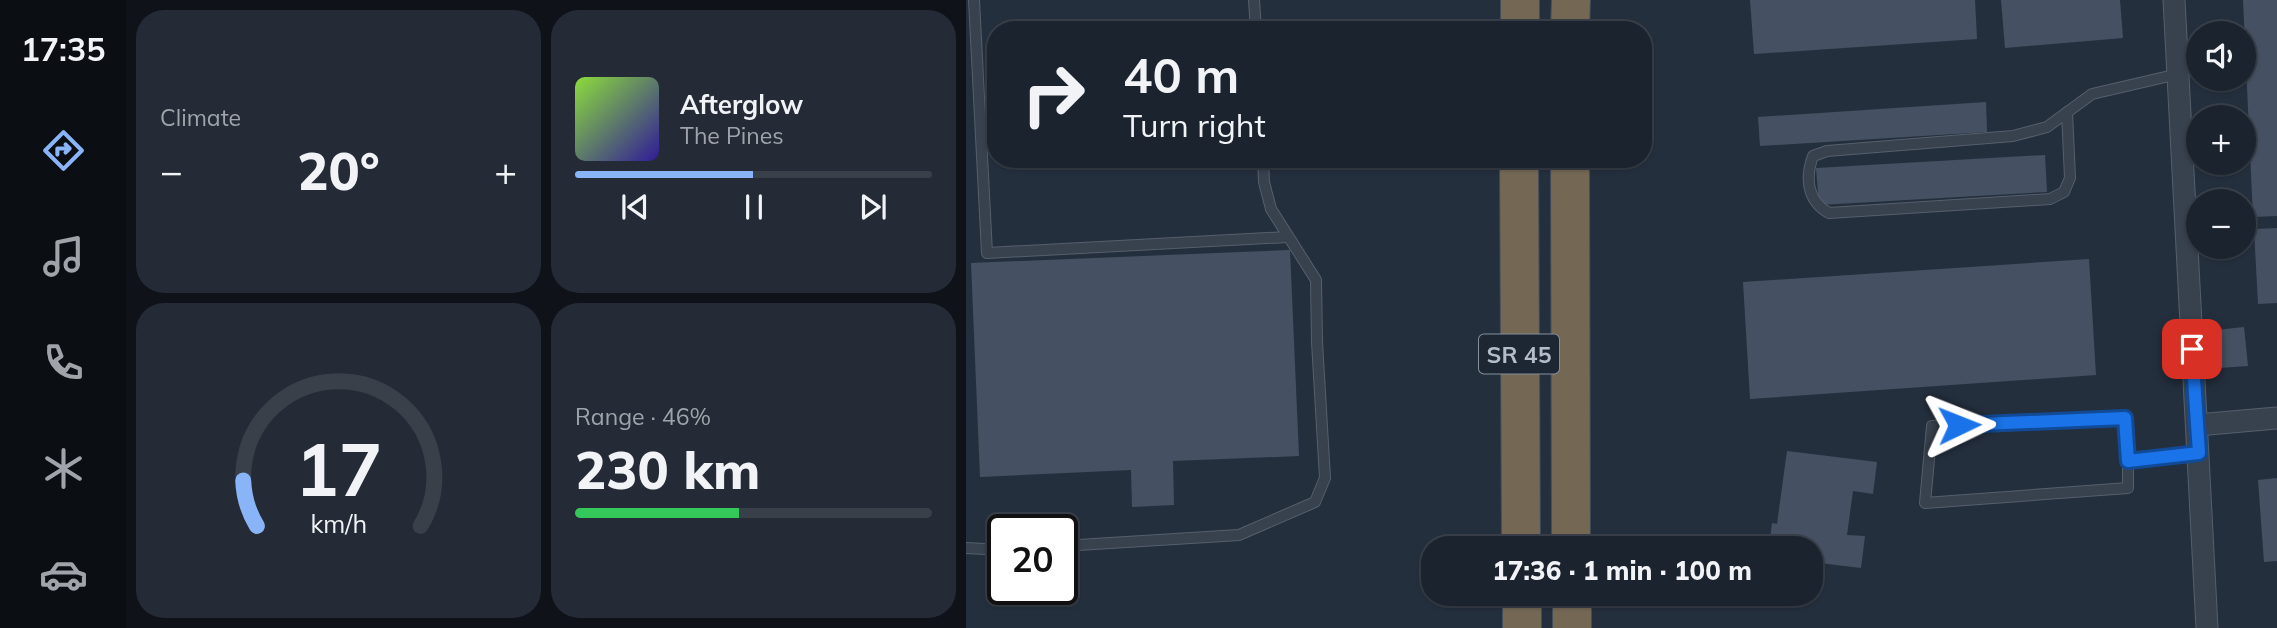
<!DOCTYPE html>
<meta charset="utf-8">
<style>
body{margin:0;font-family:Mulish,sans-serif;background:#242b36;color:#f1f3f6;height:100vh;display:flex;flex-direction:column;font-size:26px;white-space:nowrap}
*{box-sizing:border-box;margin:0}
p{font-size:23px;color:#a0a4aa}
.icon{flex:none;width:38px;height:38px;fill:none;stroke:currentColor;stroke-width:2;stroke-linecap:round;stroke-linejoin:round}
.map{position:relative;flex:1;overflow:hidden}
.panel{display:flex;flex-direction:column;gap:10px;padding:10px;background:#0f1319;width:840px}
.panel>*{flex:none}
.banner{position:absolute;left:21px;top:21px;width:665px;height:147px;border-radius:28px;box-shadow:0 2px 5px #0004,0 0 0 2px #39404a;background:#1b232e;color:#f1f3f6;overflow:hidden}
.fabs{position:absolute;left:1220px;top:21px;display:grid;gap:14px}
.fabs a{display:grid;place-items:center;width:70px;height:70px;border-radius:50%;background:#1b232e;box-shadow:0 2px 5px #0004,0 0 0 2px #39404a;font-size:35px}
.speed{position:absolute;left:21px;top:514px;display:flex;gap:14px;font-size:35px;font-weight:700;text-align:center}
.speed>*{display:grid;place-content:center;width:91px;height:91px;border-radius:50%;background:#1b232e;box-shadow:0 2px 5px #0004,0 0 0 2px #39404a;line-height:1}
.speed .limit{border:4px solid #111;border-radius:10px;background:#fff;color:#111}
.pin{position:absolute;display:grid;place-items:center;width:60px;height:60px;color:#fff;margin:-30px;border-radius:14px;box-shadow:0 4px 10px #0006}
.me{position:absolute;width:77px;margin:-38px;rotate:88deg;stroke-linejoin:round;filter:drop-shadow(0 0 5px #0008)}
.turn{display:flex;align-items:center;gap:24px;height:147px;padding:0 21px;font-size:32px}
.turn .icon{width:91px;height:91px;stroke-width:2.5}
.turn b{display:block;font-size:49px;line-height:60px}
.big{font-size:52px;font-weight:800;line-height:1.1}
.panel .tile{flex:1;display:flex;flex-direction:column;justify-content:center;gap:10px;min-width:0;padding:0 24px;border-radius:28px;background:#242b36}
.panel .dial{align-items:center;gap:0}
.dial svg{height:182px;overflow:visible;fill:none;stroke:#39404a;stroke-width:7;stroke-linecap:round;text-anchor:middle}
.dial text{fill:#f1f3f6;stroke:none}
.song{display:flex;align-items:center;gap:21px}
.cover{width:84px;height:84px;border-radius:10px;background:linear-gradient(135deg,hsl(90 70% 55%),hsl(250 70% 35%))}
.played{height:7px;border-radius:4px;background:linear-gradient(90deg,#8ab4f8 50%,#39404a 50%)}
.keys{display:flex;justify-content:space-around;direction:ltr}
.heat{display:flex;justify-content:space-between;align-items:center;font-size:38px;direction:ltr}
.charge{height:10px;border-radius:5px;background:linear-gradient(90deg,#34c759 46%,#39404a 0)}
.panel .tiles{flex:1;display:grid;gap:10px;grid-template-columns:repeat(2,1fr)}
.trip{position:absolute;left:455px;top:536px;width:402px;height:70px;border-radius:28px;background:#1b232e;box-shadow:0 2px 5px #0004,0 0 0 2px #39404a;font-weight:800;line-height:70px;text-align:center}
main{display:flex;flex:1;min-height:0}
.dock{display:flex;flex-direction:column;width:126px;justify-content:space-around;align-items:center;background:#0b0e12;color:#a0a4aa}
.dock .icon{width:49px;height:49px}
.dock .on{color:#8ab4f8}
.dock b{font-size:32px;color:#f1f3f6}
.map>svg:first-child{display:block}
.building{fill:#455162}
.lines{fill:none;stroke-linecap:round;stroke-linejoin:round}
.lane-casing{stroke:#565f6c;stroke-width:12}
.street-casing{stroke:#565f6c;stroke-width:23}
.highway-casing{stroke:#434c59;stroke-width:40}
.lane{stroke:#38414e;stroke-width:10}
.street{stroke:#38414e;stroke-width:21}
.highway{stroke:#746855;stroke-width:38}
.route-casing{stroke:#114b97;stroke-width:18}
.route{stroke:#1a73e8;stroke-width:12}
.labels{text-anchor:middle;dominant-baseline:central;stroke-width:5;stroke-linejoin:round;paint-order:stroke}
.shield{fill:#1d2633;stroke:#878f9c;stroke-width:2}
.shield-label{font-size:23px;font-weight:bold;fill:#b4bcc9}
</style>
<main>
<nav class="dock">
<b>17:35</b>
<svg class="icon on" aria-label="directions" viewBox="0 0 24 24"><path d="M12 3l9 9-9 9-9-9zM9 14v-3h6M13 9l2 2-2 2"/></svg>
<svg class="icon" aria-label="music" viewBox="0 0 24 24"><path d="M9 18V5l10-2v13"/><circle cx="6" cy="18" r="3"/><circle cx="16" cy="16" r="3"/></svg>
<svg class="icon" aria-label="phone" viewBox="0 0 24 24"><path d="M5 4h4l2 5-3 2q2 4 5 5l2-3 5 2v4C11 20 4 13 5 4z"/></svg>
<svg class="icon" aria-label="climate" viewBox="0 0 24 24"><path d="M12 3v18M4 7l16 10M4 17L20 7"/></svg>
<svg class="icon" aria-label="car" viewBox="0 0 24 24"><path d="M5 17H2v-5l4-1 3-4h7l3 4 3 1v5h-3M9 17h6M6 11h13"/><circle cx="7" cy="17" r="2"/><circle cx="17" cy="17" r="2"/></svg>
</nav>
<section class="panel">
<div class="tiles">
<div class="tile"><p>Climate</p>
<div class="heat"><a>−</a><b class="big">20°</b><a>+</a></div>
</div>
<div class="tile">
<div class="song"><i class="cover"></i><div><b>Afterglow</b><p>The Pines</p></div></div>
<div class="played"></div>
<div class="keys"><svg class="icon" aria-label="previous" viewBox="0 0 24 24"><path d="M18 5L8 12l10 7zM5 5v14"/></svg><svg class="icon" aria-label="pause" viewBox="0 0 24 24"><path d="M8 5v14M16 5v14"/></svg><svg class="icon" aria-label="next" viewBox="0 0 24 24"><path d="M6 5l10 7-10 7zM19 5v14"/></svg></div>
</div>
<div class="tile dial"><svg viewBox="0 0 100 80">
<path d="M14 69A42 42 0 1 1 86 69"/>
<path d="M14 69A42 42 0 0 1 8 49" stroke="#8ab4f8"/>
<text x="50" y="56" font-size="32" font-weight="700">17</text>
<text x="50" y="72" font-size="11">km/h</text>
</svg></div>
<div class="tile"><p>Range · 46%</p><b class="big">230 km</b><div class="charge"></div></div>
</div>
</section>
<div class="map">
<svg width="1311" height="628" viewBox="0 0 1311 628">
<rect width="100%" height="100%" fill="#242f3e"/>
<!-- building -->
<g class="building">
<path d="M784,0H1009L1011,39L788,54Z"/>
<path d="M1035,0H1154L1157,38L1039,48Z"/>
<path d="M1277,0H1311V216L1287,217Z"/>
<path d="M1020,102L1021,132L794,146L792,117Z"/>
<path d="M1079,155L1081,192L853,205L850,168Z"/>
<path d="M1311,228V303L1292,304L1288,229Z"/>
<path d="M324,250L333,456L207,461L208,505L166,507L165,470L14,477L5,263Z"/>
<path d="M1123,259L1130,375L784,399L777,282Z"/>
<path d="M1278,327L1282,366L1253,368L1250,330Z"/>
<path d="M821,451L911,462L907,494L887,491L881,535L899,536L895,568L845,562V548H803L806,523L811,524Z"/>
<path d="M1311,478V561L1298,562L1292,480Z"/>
</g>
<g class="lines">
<defs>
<g id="lane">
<path d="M8,0L21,253L322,237"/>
<path d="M288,0L290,30"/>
<path d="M1101,112L1104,178L1098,192L1084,199L863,213C841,201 839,178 847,156L861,151L1047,136L1081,127L1126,94L1212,74"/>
<path d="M1162,461L1159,418L966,426L959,503L1162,488V461L1233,453"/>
<path d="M96,546L273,535L349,502L359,478L351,342L350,280L305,209L298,182L297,159"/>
<path d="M0,548L37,550"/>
</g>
<g id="street">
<path d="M1208,0L1241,628"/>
<path d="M1231,425L1311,418"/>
</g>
<g id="highway">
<path d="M554,30V0"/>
<path d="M604,30L605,0"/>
<path d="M553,159L555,548"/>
<path d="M604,159L605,548"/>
<path d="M556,593V628"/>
<path d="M606,593V628"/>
</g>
</defs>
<!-- lane casing -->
<use href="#lane" class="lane-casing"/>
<!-- street casing -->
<use href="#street" class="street-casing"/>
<!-- highway casing -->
<use href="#highway" class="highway-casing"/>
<!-- lane -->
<use href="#lane" class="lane"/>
<!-- street -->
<use href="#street" class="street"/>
<!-- highway -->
<use href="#highway" class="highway"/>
</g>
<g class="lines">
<defs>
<path id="route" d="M993,425L1159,418L1162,461L1233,453L1226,349"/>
</defs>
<!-- route casing -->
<use href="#route" class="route-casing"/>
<!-- route -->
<use href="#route" class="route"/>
</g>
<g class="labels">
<!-- shield labels -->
<rect class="shield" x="513" y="334.5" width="80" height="39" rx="5"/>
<g class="shield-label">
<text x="553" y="354">SR 45</text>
</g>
</g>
</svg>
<div class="fabs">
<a><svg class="icon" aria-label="sound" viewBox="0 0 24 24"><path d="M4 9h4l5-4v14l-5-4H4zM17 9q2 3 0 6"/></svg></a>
<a>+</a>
<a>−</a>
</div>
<div class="speed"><div class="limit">20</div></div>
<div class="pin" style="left:1226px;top:349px;background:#d93025"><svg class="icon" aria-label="arrive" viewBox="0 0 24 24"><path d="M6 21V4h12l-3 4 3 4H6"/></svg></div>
<svg class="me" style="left:993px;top:425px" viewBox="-20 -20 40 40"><path d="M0-17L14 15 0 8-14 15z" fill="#1a73e8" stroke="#fff" stroke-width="4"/></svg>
<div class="trip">17:36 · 1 min · 100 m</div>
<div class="banner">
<div class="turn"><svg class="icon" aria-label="right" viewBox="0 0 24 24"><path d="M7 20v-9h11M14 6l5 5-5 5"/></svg><div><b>40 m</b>Turn right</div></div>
</div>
</div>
</main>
